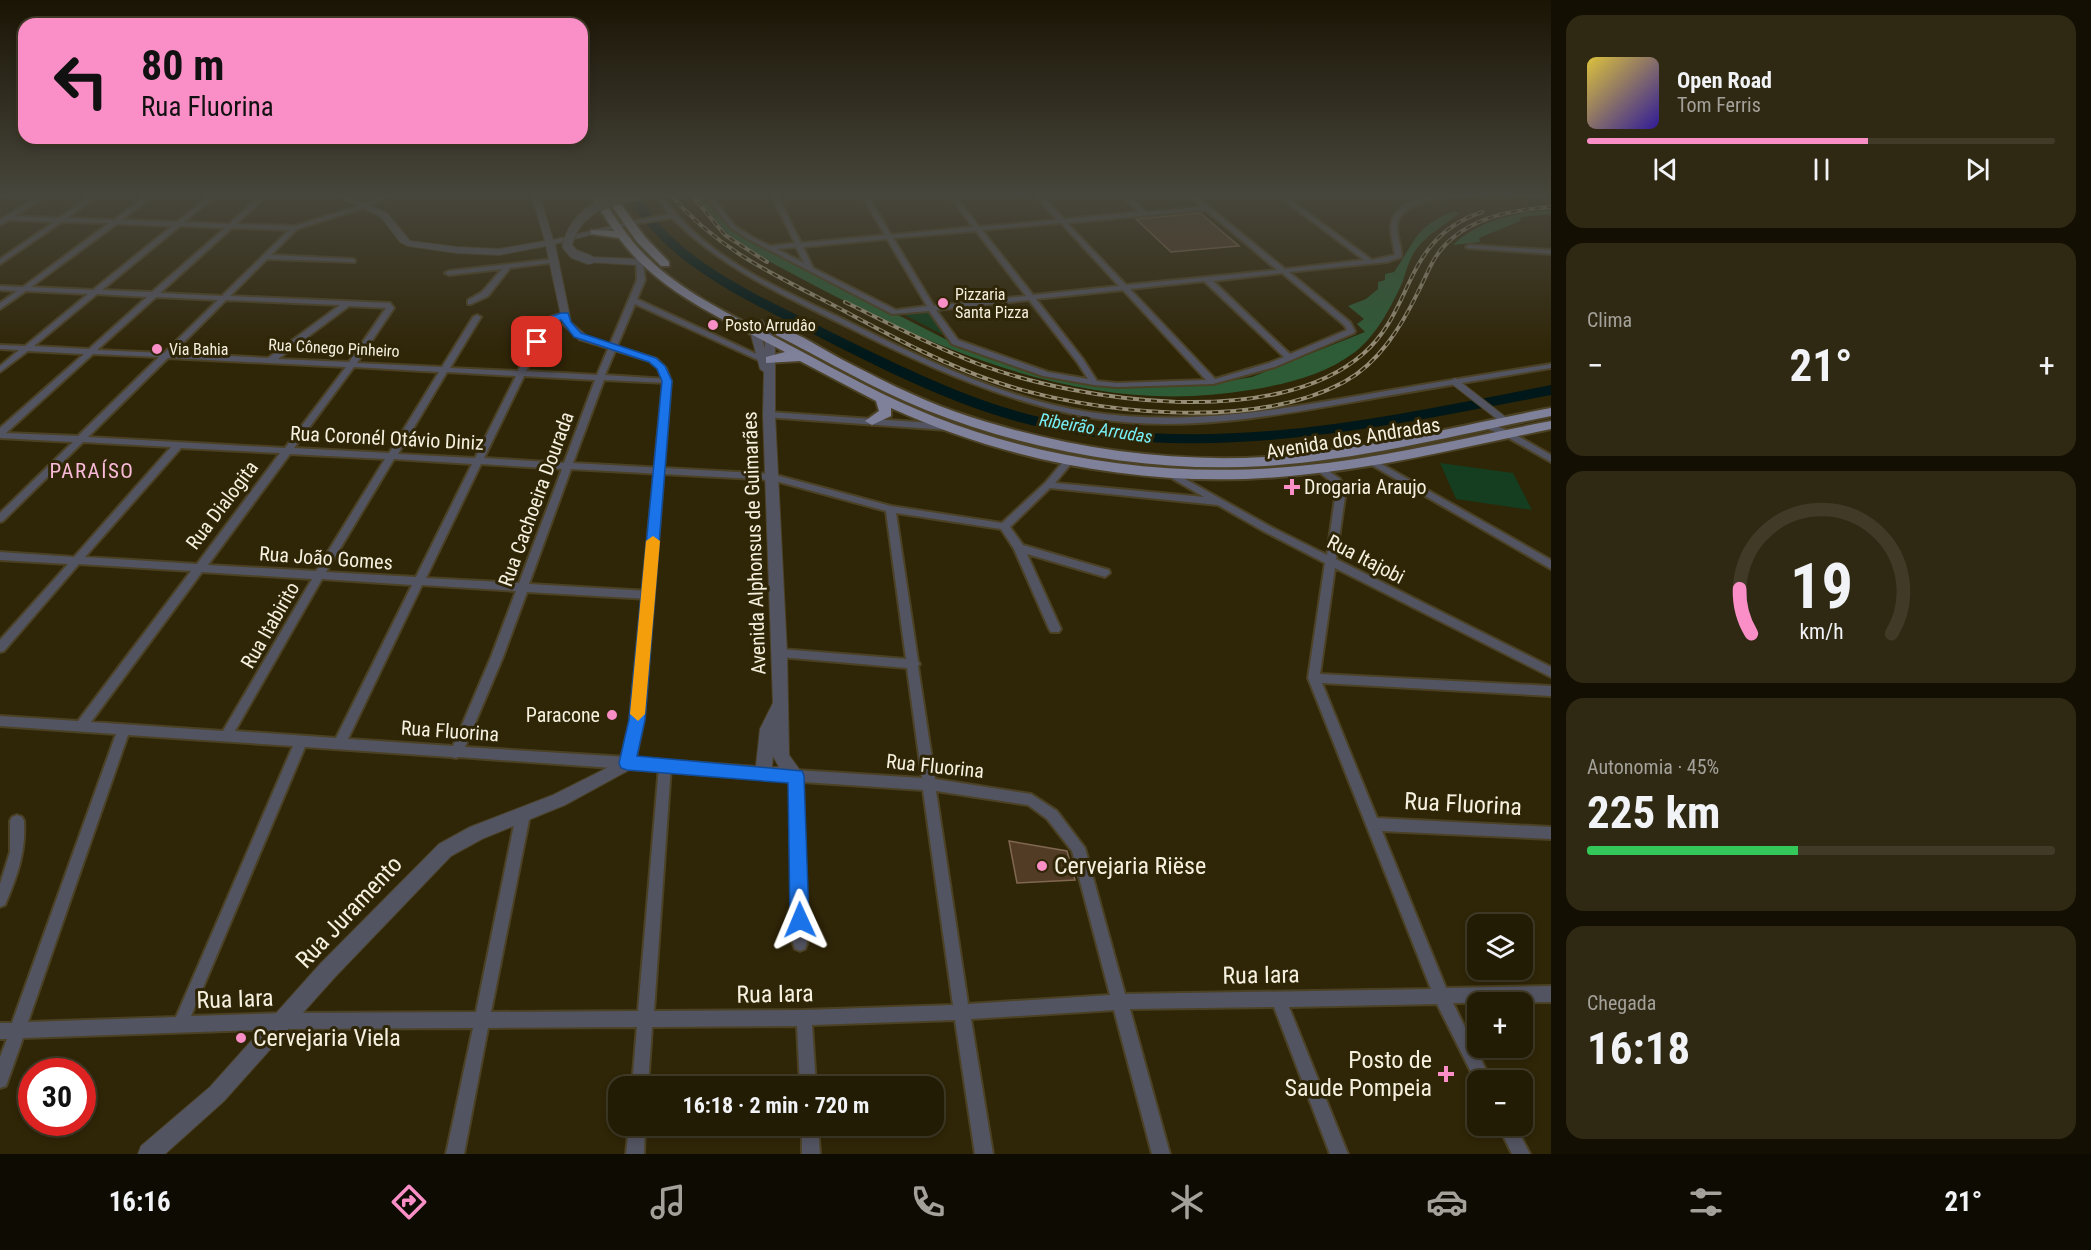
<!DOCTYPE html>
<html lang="pt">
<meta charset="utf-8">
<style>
body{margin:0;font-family:"Roboto Condensed",sans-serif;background:#2f2913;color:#f1f3f6;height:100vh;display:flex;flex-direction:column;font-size:22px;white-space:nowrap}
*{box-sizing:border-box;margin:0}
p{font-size:20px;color:#a3a19a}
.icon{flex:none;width:33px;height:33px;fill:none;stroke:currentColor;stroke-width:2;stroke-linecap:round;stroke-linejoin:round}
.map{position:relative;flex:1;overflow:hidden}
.drawer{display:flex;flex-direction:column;gap:15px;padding:15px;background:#130f03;width:540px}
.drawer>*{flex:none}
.top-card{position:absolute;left:18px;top:18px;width:570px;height:126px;border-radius:18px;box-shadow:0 3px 9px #0003,0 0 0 2px #403a27;background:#fa8fc8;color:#111;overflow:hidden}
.buttons{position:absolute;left:1467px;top:914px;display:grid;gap:12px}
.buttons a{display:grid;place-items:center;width:66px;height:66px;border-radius:12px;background:#231c05;box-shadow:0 3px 9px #0003,0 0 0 2px #403a27;font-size:30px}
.speed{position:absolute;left:18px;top:1058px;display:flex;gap:12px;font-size:30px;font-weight:700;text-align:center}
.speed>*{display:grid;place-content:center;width:78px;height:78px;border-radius:50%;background:#231c05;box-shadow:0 3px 9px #0003,0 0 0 2px #403a27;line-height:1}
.speed .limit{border:9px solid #d22;background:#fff;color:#111}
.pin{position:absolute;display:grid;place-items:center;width:51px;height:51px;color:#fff;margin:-26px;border-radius:12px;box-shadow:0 3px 9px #0006}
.me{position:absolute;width:66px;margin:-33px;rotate:359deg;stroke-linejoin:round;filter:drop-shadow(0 0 4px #0008)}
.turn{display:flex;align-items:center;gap:21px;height:126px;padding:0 24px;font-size:27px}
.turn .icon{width:78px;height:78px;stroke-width:2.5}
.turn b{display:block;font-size:42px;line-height:51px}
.big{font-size:45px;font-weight:700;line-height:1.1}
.drawer .card{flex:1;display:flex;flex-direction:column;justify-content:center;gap:9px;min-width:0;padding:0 21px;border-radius:18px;background:#2f2913}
.drawer .dial{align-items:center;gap:0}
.dial svg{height:156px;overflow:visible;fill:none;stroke:#403a27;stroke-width:7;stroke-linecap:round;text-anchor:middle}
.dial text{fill:#f1f3f6;stroke:none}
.song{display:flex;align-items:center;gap:18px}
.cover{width:72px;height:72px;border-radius:9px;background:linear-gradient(135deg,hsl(50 70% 55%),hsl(250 70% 35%))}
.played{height:6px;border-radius:3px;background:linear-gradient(90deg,#fa8fc8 60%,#403a27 60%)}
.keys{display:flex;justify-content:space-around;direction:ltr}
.heat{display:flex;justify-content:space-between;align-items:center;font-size:33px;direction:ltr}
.charge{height:9px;border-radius:4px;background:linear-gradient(90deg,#34c759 45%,#403a27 0)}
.trip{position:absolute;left:608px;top:1076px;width:336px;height:60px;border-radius:18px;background:#231c05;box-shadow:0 3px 9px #0003,0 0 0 2px #403a27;font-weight:700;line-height:60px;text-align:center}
.dock{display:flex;height:96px;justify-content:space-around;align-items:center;background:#0e0b02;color:#a3a19a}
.dock .icon{width:42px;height:42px}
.dock .selected{color:#fa8fc8}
.dock b{font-size:27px;color:#f1f3f6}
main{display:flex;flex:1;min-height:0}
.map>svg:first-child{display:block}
.green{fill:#153d1f}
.forest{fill:#2d5c37}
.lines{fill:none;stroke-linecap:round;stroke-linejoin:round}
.river{fill:#001819;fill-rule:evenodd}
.building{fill:#523c26;stroke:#806750;stroke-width:1.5}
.pedestrian-casing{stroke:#4b4125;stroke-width:9}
.minor-casing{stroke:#4b4125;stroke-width:4}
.tertiary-casing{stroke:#4b4125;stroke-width:2}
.primary-casing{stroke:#4b4125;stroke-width:4}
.pedestrian{stroke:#535461;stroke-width:7}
.minor{fill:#535461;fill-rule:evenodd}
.tertiary{fill:#535461;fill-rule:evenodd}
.primary{fill:#7f819b;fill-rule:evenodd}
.rail-casing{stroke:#958d76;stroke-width:4}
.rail{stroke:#2f2507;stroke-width:2;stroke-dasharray:6;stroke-linecap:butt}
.tertiary-bridge-casing{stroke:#4b4125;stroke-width:11;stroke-linecap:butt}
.tertiary-bridge{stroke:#535461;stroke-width:9}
.route{fill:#1a73e8;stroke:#114b97;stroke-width:1.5}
.slow{fill:#f59e0b}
.poi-dot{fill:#fa8fc8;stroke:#2f2507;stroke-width:2}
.labels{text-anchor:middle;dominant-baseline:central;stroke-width:6;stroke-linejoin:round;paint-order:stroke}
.far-poi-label{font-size:16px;fill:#f6f0df;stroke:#2f2507;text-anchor:start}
.far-street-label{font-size:16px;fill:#f6f0df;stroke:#2f2507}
.far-water-label{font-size:18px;font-style:italic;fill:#76eff6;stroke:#2f2507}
.street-label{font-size:20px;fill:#f6f0df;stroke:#2f2507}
.poi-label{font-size:20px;fill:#f6f0df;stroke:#2f2507;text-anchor:start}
.neighbourhood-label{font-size:21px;letter-spacing:1.5px;fill:#f8bad8;stroke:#2f2507}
.near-street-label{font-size:24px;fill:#f6f0df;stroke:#2f2507}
.near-poi-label{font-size:24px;fill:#f6f0df;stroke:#2f2507;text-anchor:start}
</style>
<main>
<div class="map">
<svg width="1551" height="1154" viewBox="0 0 1551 1154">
<rect width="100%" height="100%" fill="#2f2507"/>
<!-- green -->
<g class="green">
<path d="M931,310L953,340L899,312Z"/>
<path d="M1440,463L1513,473L1532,510L1456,499Z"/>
</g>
<!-- forest -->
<g class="forest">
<path d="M692,193H702L735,232L957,345L1043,375L1117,386L1211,384L1252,377L1365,332L1357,324L1364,319L1348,306L1366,299L1378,289V282L1385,280V274L1394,272C1416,241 1414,227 1454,211L1459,213C1444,226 1426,235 1415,251C1409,260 1406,271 1403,281C1392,305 1377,335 1355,352C1325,375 1286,384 1250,390C1069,421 902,334 748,250L726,233Z"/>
<path d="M1551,210V214L1521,217L1520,221L1479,238L1480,242L1453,245C1479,220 1516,212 1551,210Z"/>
</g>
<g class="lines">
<!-- river -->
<path class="river" d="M627,193H638C643,201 647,210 654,218C697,270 768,300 827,330C892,362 957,395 1027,414C1199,460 1381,418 1551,385V395C1377,428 1195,469 1019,422C946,402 878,367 811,333C754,304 686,273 645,222C638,213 632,202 627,193Z"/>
</g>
<!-- building -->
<g class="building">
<path d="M1200,213L1239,246L1171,252L1136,219Z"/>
<path d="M1009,841L1067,851L1075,880L1017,883Z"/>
</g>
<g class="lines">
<defs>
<path id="pedestrian" d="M1455,382L1505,421"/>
<g id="minor">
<path d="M44,193H51L15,216L59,218L95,193H102L67,218L114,220L150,193H157L122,220L177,222L213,193H219L184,222L229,224L264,193H270L236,224L295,226L359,206L390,193H398L363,208L297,229L271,255L353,259L355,260V262L267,259L230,296L390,303L394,308L357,363L442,367L473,317L477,315L481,317L450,368L518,371C525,358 537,325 549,318C554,315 563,314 568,314V318L555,321L547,328L526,371L597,375L637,280L636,255L639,253L642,255L645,280L637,299L765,358L761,360H758L635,304L605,375L667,379L671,381L667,383L604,380L573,463L772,474L891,506L1002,523L1045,483L1067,457L1070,456L1075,459L1055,483L1204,497L1166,475L1164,473L1169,470L1273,528L1327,555L1336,490L1333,483L1315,469L1317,467H1323L1340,479L1346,490L1336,559L1551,667V677L1335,568L1320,674L1551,686V696L1322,683L1377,818L1551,827V839L1382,831L1446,988L1551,986V1002L1453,1003L1491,1080H1478V1086L1437,1004L1289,1007L1348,1154H1330L1274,1007L1130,1009L1170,1154H1152L1114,1010L971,1019L993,1154H975L955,1020L812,1025L816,1086H800L797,1026L652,1027L648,1086H632L637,1027L488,1028L464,1154H446L473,1028L284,1029L23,1038L6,1086L0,1088V1057L7,1039H0V1023H12L116,734L0,726V716L78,721L191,571L79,564L4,651L0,652V640L68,564L0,560V552L74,557L171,447L83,442L3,521L0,522V513L73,442L0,438V428L84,354L28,351L0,372V366L19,350L0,349V345L25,346L88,294L26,291L0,309V303L17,291L0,290V286L23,287L109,223L62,222L0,264V259L54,222L9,220L0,225V220ZM117,224L172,226L93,290L31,287ZM180,226L225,228L152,292L102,290ZM232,228L289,230L222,296L160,293ZM97,294L147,297L89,349L34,346ZM156,297L218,300L164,353L97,350ZM226,300L340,305L268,358L173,353ZM349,306L386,308L349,362L278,359ZM93,354L159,357L78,436L6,433ZM168,358L346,367L285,448L88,437ZM354,367L439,372L389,453L294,448ZM447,372L516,376L475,458L398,454ZM524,376L595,380L564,463L484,458ZM181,448L280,453L197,564L85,557ZM290,454L385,459L316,571L208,565ZM394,459L472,464L416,577L326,572ZM481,464L562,469L519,583L426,578ZM571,469L772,480L886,511L906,659L780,649L776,650L774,653L776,656L780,657L907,668L922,778L796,770L791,772L790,776L793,944L795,949L800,951L805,949L807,944L803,782L923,790L953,1005L804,1010L654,1011L671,766L669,762L665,760L661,762L659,766L638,1011L491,1012L530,815L528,811L523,809L518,811L516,815L476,1012L284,1013L191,1016L305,747L451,757L456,758L459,757L627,769L631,767L633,763L631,759L627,757L465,747L503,657L527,592L649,599L653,598L654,595L653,592L649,591L529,584ZM1050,488L1218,505L1265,532L1325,563L1308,678L1431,989L1125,994L1085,848L1057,811L1031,794L935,779L918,666L920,664L918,661L896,513L1001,529L1014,549L1049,629L1051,632H1059L1061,629L1027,554L1105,577L1110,573L1109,570L1023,545L1010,527ZM202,572L312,579L223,731L91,722ZM322,579L412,585L336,738L235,731ZM422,585L516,591L491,657L453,746L348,739ZM128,735L293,746L176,1017L28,1022ZM936,791L1028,805L1047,819L1072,851L1110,995L968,1004Z"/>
<path d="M653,193H659C670,207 681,220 694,232C737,272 795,296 847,321C924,359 1004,399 1089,412C1188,427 1284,409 1380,392C1437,382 1494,373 1551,364V368C1494,378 1437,387 1380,397C1284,414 1184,435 1087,417C1003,401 926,366 850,328C785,296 724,270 672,218L626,225V223L669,214Z"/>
<path d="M703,193H709L735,226L752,237L770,246L795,243L770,193H776L801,243L885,235L860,193H866L891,235L973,227L947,193H953L979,227L1057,220L1033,193H1039L1064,219L1139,212L1119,193H1125L1146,212L1202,207L1186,193H1192L1285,269L1364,260L1274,193H1281L1372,260L1395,255C1394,242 1386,227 1395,214C1416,184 1516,193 1551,193V196C1519,197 1417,187 1400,217C1392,230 1403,245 1401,257L1387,262L1289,272L1350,322L1355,331L1354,333L1275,367L1213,384L1117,387L1094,385L1043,376L952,344L929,311L892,314L748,239L731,228ZM1206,210L1277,270L1126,285L1067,223ZM1061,223L1119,286L1033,295L982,230ZM976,231L1026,296L934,306L893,238ZM887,239L927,306L896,310L813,268L803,247ZM796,247L804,263L777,249ZM1282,273L1344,325L1347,330L1290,354L1213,281ZM1205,281V282L1284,357L1269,363L1215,379L1130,289ZM1123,290L1206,380L1117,383L1097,381L1083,359L1036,299ZM1029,300L1077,362L1088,379L1048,372L958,340L936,310Z"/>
<path d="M1469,245L1551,250V254L1467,248L1466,247Z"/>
<path d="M555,259L557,260V262L510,268L488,296L471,304H468V300L482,292L502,269L449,275L445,273L449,271Z"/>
<path d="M769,412L947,424L951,427L947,430L766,417V413Z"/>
<path d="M1486,422L1511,432L1551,455V462L1505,436L1483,427V423Z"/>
<path d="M1371,458L1551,560V569L1368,463L1366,461Z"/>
<path d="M17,815L22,817L24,821C26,852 17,877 5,905L0,907V884L10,852V821L12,817Z"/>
<path d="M629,1125H645L644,1154H626Z"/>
<path d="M802,1125H818L820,1154H802Z"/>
<path d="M1498,1125H1515L1530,1154H1512Z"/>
</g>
<g id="tertiary">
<path d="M4,193H14L0,199V194Z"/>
<path d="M330,193H340L387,213L410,241L457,247L499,249L545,241L531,193H539L553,240L628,222L632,224L555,244L571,322L587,336L657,358L667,368L672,381L645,720L637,757L756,766L760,729L773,703L763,415L764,372L760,369L750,331L755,328L759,330L754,322L762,320L775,339V415L787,653L789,755L804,776L802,781L796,783L629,770L565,805L482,839L451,856L335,977L224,1101L165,1154H138L141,1146L210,1087L321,963L439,844L470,827L553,795L603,770L620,759L629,720L662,381L657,369L649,362L579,340L563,325L546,246L499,255L457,253L408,246L400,242L381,217ZM760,331L765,339V349ZM773,756L779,767H772Z"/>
<path d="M590,257L638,259L642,262L638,265L587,262L586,260Z"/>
</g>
<g id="primary">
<path d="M589,193H599C614,216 629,240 649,259C690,299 746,321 795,348C842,373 887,398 935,417C1050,462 1177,478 1299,466C1384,458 1467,437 1551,421V429C1468,446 1385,467 1300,475C1163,490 1017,466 891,408V416L872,425L865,421L879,411L876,401L800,361L766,363V357L785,352C726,320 660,294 619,238L591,234V230L614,231Z"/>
<path d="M603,193H613L645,237L669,262V266H661L637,242Z"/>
<path d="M780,328C801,334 822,349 841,359C878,378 916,398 956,412C1054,446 1161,463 1265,457C1361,451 1456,426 1551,408V416C1456,435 1361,460 1265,466C1151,473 1032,452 926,410C874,389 825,360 776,335V329Z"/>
</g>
</defs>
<!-- pedestrian casing -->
<use href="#pedestrian" class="pedestrian-casing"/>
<!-- minor casing -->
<use href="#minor" class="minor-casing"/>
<!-- tertiary casing -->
<use href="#tertiary" class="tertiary-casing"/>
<!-- primary casing -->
<use href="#primary" class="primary-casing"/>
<!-- pedestrian -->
<use href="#pedestrian" class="pedestrian"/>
<!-- minor -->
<use href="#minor" class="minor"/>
<!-- tertiary -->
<use href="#tertiary" class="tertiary"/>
<!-- primary -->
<use href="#primary" class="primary"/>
<defs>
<g id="rail">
<path d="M669,193C716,248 770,273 833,305C886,333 939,363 996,382C1091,414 1253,431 1344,382C1379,363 1401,327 1418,292C1427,275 1432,258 1446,244C1474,216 1514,210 1551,207"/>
<path d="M690,193L725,235L767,262"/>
<path d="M845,302C890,324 934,347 981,365C1082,402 1275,430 1363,354C1416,308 1402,239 1482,212"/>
</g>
</defs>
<!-- rail casing -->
<use href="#rail" class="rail-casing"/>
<!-- rail -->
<use href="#rail" class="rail"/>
<defs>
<path id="tertiary-bridge" d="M590,260L574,254L567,246C579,196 633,195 676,193"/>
</defs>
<!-- tertiary-bridge casing -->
<use href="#tertiary-bridge" class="tertiary-bridge-casing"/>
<!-- tertiary-bridge -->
<use href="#tertiary-bridge" class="tertiary-bridge"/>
</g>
<!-- sky -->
<linearGradient id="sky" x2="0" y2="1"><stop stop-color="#1a1404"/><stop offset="0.55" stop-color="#47463c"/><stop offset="1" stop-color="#47463c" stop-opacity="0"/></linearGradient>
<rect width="1551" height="354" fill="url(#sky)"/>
<!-- route -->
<path class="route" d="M561,313H568L571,322L581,333L656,358L665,366L672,381L645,720L637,756L802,771L804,776L809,920L806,927L800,929L793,927L790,920L788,783L627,770L621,768L619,763L629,720L662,381L657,369L649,362L574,337L561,320L552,323L540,344H533L531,342L544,319Z"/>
<!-- slow -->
<path class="slow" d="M653,536L660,541L645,714L638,721L630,714L646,541Z"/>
<!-- markers -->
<g class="poi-dot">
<circle cx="943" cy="303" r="6"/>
<circle cx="713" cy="325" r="6"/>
<circle cx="157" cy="349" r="6"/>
<path d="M1289 478h6v6h6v6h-6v6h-6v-6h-6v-6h6z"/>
<circle cx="612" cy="715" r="6"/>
<circle cx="1042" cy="866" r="6"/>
<circle cx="241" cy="1038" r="6"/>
<path d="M1443 1065h6v6h6v6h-6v6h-6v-6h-6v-6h6z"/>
</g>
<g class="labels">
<!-- far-poi labels -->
<g class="far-poi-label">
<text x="955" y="294">Pizzaria<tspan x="955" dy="18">Santa Pizza</tspan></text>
<text x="725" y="325">Posto Arrudâo</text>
<text x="169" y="349">Via Bahia</text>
</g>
<!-- far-street labels -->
<g class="far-street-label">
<text transform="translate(334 348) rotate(3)">Rua Cônego Pinheiro</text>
</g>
<!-- far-water labels -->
<g class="far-water-label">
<text transform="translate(1096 428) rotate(9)">Ribeirão Arrudas</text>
</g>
<!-- street labels -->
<g class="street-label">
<text transform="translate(387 438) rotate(3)">Rua Coronél Otávio Diniz</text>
<text transform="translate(1353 438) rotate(-9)">Avenida dos Andradas</text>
<text transform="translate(536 499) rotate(-70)">Rua Cachoeira Dourada</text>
<text transform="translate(222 505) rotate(-53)">Rua Dialogita</text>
<text transform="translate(754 543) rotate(-92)">Avenida Alphonsus de Guimarães</text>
<text transform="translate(326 558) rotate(4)">Rua João Gomes</text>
<text transform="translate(1366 559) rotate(27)">Rua Itajobi</text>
<text transform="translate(270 625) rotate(-60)">Rua Itabirito</text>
<text transform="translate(450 731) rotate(4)">Rua Fluorina</text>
<text transform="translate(935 766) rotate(6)">Rua Fluorina</text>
</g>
<!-- poi labels -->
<g class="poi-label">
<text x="1304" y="487">Drogaria Araujo</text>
<text x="600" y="715" text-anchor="end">Paracone</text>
</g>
<!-- neighbourhood labels -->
<g class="neighbourhood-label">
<text x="92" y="471">PARAÍSO</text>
</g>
<!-- near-street labels -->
<g class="near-street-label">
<text transform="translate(1463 804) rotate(3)">Rua Fluorina</text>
<text transform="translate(349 912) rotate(-47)">Rua Juramento</text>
<text transform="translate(1261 975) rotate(-1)">Rua Iara</text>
<text transform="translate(775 994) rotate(-1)">Rua Iara</text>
<text transform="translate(235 999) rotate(-2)">Rua Iara</text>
</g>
<!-- near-poi labels -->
<g class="near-poi-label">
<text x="1054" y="866">Cervejaria Riëse</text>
<text x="253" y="1038">Cervejaria Viela</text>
<text x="1432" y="1060" text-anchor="end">Posto de<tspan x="1432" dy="28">Saude Pompeia</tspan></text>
</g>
</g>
</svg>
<div class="buttons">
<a><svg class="icon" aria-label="layers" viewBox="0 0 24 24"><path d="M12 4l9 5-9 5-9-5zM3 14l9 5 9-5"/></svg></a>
<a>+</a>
<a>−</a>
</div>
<div class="speed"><div class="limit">30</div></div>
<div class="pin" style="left:537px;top:342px;background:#d93025"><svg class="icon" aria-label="arrive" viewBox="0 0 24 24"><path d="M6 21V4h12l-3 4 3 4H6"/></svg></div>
<svg class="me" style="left:800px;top:920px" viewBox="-20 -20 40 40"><path d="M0-17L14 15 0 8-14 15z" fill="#1a73e8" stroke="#fff" stroke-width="4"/></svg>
<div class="trip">16:18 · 2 min · 720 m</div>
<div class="top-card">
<div class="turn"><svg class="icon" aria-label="left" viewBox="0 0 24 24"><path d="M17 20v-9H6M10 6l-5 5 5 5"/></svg><div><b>80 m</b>Rua Fluorina</div></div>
</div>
</div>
<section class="drawer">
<div class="card">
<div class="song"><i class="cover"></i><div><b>Open Road</b><p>Tom Ferris</p></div></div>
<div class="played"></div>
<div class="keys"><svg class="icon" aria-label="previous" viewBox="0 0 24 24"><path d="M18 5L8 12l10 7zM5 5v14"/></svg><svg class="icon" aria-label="pause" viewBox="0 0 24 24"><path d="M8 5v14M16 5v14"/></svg><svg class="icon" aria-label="next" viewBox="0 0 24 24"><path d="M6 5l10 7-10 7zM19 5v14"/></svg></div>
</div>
<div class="card"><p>Clima</p>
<div class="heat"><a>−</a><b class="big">21°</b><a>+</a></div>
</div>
<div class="card dial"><svg viewBox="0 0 100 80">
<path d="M14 69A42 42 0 1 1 86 69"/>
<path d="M14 69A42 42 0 0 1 8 46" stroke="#fa8fc8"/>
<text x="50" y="56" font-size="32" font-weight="700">19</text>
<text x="50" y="72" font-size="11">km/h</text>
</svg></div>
<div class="card"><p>Autonomia · 45%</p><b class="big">225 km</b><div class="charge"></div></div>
<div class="card"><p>Chegada</p><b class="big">16:18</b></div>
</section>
</main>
<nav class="dock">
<b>16:16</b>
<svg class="icon selected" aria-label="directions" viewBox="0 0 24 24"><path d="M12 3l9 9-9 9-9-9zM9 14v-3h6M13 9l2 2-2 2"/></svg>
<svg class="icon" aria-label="music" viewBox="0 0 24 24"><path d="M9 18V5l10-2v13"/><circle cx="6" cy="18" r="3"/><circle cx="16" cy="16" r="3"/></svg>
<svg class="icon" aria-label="phone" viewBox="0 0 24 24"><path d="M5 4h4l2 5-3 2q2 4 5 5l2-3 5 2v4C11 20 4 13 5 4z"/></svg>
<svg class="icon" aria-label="climate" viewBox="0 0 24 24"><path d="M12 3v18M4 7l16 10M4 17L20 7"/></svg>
<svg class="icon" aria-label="car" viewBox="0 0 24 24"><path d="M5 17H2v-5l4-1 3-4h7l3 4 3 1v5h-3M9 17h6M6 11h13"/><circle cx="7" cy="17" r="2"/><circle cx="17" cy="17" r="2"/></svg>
<svg class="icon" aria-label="filters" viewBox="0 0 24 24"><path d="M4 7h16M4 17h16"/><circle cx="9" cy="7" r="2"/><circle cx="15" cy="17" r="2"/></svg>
<b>21°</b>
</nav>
